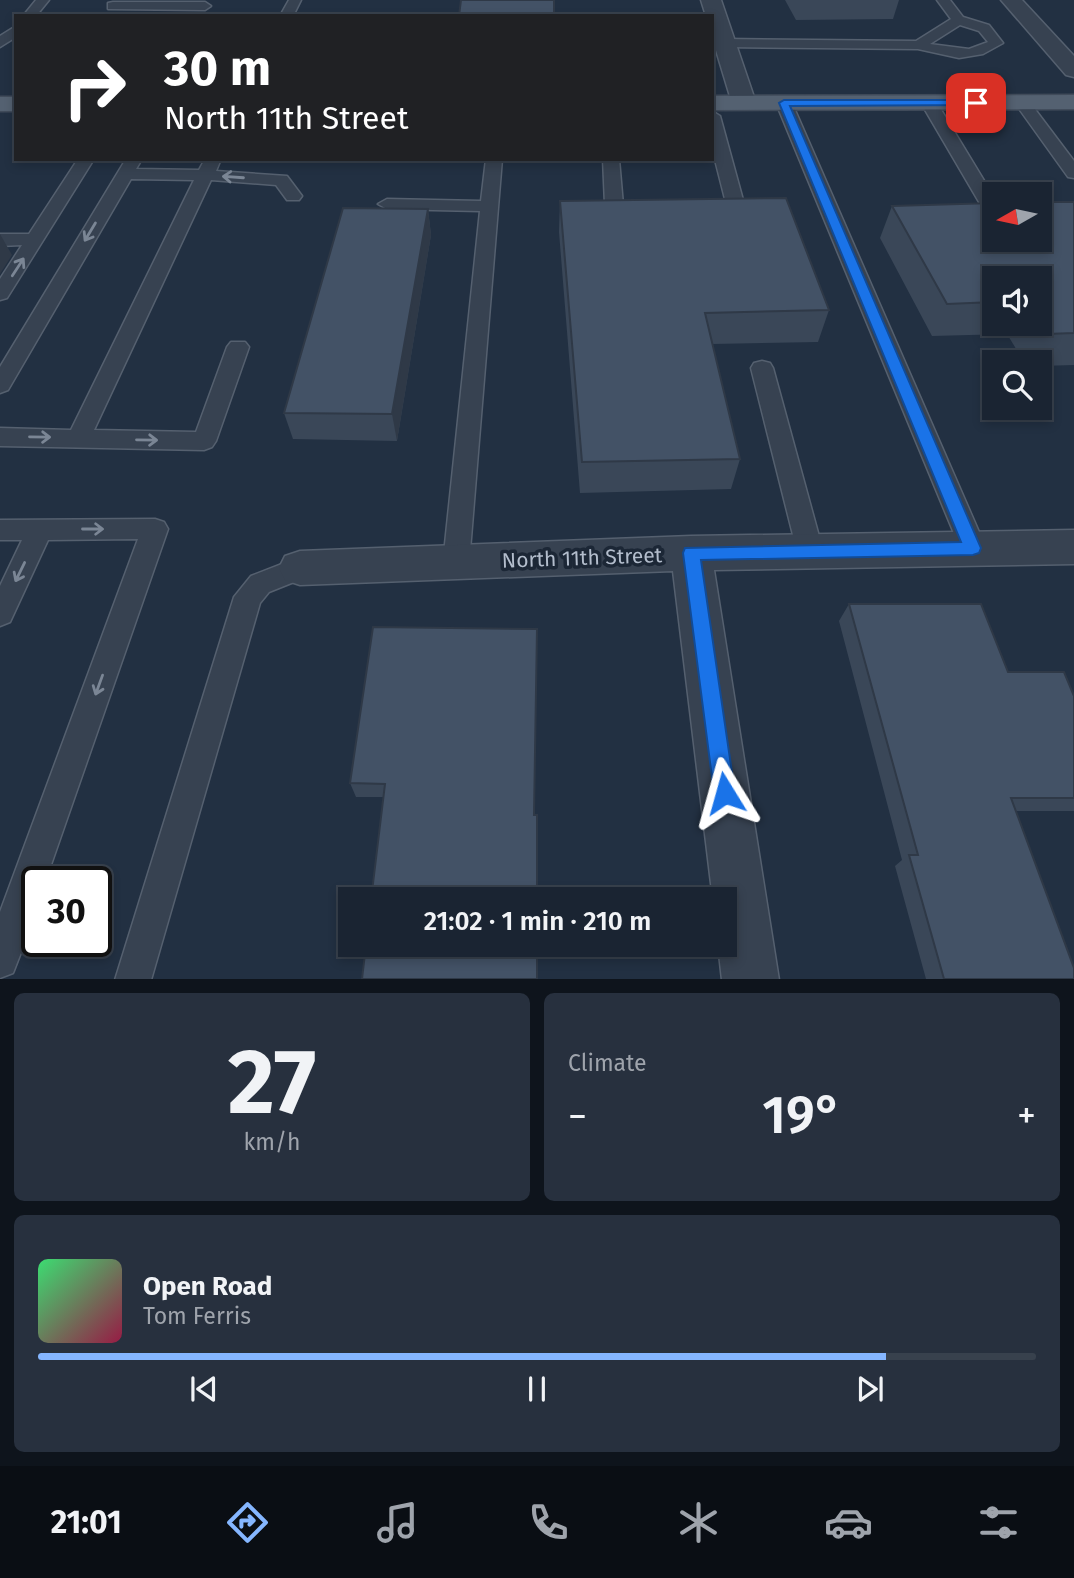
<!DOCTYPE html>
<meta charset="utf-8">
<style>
body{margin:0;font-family:"Fira Sans",sans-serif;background:#27303e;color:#f1f3f6;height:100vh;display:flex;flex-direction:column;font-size:26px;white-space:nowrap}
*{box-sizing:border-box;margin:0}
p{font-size:23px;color:#9fa4ac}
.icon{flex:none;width:38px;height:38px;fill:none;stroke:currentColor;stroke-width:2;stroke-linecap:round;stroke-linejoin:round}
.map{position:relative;height:979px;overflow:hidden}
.side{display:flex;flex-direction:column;gap:14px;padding:14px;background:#0e141c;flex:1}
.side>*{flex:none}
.top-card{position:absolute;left:14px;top:14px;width:700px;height:147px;border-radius:0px;box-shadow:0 4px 10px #0003,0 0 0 2px #38414d;background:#202124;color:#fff;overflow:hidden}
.needle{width:46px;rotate:261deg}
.fabs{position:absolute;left:982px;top:182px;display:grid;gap:14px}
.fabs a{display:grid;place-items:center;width:70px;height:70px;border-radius:0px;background:#1a2432;box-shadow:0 4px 10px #0003,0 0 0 2px #38414d;font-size:35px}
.speed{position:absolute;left:21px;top:866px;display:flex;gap:14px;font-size:35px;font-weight:700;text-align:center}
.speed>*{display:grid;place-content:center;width:91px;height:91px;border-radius:50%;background:#1a2432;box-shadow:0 4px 10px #0003,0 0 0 2px #38414d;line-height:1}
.speed .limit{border:4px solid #111;border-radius:10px;background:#fff;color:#111}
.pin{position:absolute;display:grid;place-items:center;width:60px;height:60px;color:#fff;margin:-30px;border-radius:14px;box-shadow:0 4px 10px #0006}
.me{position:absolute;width:77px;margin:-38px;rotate:352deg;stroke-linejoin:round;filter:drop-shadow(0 0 5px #0008)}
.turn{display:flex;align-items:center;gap:24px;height:147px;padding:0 35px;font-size:32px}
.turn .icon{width:91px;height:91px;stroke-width:2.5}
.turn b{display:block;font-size:49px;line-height:60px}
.big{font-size:52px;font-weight:600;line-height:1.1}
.side .tile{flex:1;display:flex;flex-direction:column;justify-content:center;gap:10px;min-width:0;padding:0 24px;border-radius:10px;background:#27303e}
.side .dial{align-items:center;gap:0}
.dial b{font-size:91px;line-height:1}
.song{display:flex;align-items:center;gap:21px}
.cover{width:84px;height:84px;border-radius:10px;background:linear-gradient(135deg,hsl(140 70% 55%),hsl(340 70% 35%))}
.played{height:7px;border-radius:4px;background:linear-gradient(90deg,#85b6ff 85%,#38414d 85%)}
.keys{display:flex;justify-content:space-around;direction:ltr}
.heat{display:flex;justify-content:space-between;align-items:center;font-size:38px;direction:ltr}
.side .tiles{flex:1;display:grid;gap:14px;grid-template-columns:1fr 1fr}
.tile:last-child{grid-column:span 2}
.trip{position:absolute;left:338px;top:887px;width:399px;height:70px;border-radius:0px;background:#1a2432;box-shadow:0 4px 10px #0003,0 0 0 2px #38414d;font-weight:600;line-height:70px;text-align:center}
.dock{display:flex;height:112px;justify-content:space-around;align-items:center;background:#0a0e14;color:#9fa4ac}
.dock .icon{width:49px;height:49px}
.dock .current{color:#85b6ff}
.dock b{font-size:32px;color:#f1f3f6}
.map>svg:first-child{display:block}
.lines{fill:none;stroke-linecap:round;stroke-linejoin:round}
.service-casing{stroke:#55606f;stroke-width:3}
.minor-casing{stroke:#55606f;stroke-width:3}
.primary-casing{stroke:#404b5a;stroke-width:3}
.service{fill:#374251;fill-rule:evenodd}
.minor{fill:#374251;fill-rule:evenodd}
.primary{fill:#546171;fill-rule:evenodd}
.wall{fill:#3a4758;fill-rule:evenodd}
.shaded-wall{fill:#2f3947}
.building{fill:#435266;stroke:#2f3947;stroke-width:2}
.oneway{stroke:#7b8695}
.route{fill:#1a73e8;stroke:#114b97;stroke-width:2}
.labels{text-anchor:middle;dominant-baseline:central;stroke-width:7;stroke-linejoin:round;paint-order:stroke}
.street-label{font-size:21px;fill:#b3bdcc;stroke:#1c2736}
</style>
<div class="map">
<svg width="1074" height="980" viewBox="0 0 1074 980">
<rect width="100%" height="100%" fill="#223042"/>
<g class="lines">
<defs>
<g id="service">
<path d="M36,0H49L36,16H23Z"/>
<path d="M289,0H301L293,16H280Z"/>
<path d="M937,0H950L963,17L989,25L1003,43L983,54L959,58L918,49L724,47L717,43L724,39L916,41L951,19ZM960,25L979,31L988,42L969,49L930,44Z"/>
<path d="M113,2H205L211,6L205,10L108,9V3Z"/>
<path d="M16,26V37L0,47V36Z"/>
<path d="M784,98L792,103L986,548L982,556L973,559L964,556L960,548L776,103Z"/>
<path d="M929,98L937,103L994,197V207L982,206L979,202L921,103Z"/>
<path d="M1023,98L1028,100L1074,161V178L1068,177L1015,103Z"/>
<path d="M712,111L720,116L746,211L743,215H731L728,211L712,148Z"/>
<path d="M78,159H94L7,298L0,300V279L22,245L0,246V234H29Z"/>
<path d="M126,159H142L136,169L199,170L205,159H221L216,171L287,176L302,196L299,200H287L276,185L211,180L94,430L196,432L227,347L231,342H245L249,347L216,441L212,447L204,450L0,446V428L71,430L194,180L131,179L8,390L0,393V367Z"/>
<path d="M486,159H502L469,563L465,571L456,574L447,571L443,563L480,211L387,209L378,204L387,199L481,201Z"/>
<path d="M603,159H619L623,205L620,209L614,210L605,205Z"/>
<path d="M762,361L770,363L773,368L823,551L819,559L810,562L801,559L797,551L751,368L754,363Z"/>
<path d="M155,519L164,522L168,529L45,882H37C37,914 25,943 13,973L0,978V912L138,539L48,540L10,622L0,626V586L22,540H0V520Z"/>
<path d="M300,557L309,560L313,568L309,576L269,592L260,603L151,980H115L234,597L251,576Z"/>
</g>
<g id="minor">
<path d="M701,0H721L756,103L752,108H736L732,103L712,37V16H706Z"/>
<path d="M1001,0H1022L1074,56V77L1066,75Z"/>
<path d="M1074,530V564L714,570L779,980H722L718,945H724V900H713L673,571L300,585L285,580L279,568L285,556L300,551L691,536Z"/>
</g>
<g id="primary">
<path d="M1074,95V109L712,110V96Z"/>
<rect x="0" y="97" width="16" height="14"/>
</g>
</defs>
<!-- service casing -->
<use href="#service" class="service-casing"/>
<!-- minor casing -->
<use href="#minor" class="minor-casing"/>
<!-- primary casing -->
<use href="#primary" class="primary-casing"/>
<!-- service -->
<use href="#service" class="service"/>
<!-- minor -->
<use href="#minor" class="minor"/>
<!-- primary -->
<use href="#primary" class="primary"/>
</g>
<!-- wall -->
<g class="wall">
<path d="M785,0H899L893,19L796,20Z"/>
<path d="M560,201L829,310L818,342L712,344L740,459L731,489L580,493L559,232Z"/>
<path d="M1074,202V365L1040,366V362H1024L1007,334L932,336L880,238L892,206ZM994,278H1040V324H994Z"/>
<path d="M428,209L431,235L397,441L293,439L284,413Z"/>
<path d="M849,604L1008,672L1074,696V811H1016L1074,979H926L895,866L902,860L839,621Z"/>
<path d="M537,629L383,797H356L350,783Z"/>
</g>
<!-- shaded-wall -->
<g class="shaded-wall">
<path d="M428,209L431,235L397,441L392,414Z"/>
<path d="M0,234L12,255L0,274Z"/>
</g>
<!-- building -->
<g class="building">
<path d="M461,0H554V16H459Z"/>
<path d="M786,198L829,310L705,313L740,459L582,462L560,201Z"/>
<path d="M1040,202H1074V333L1047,334L1040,322V278H994V302L947,304L892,206L994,203V240H1040Z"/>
<path d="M343,208L428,209L392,414L284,413Z"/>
<path d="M849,604H981L1008,672H1064L1074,696V798H1011L1074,968V979H944L909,855H918Z"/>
<path d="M373,627L537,629L534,815H537V900H371L385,784L350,783Z"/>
<path d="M366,945H537V979H362Z"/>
</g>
<!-- one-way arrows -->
<defs><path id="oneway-shaft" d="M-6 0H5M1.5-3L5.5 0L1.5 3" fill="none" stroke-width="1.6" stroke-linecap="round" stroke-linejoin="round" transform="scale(1.75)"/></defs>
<g class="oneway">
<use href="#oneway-shaft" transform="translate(233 177) rotate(-176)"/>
<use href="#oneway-shaft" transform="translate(90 232) rotate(121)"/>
<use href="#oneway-shaft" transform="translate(18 267) rotate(-57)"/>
<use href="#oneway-shaft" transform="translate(40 437) rotate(1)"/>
<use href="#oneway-shaft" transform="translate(147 440) rotate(1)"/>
<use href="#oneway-shaft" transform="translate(93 529)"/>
<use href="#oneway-shaft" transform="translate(20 572) rotate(116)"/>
<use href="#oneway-shaft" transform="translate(99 685) rotate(110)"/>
</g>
<!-- route -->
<path class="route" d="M976,100H979V105L790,106L981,548L979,553L973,555L701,560L735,793L732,800L725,803L717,800L714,793L683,553L685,548L961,542L779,103L784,100Z"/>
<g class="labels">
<!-- street labels -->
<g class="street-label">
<text transform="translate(582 558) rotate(-2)">North 11th Street</text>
</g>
</g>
</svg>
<div class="fabs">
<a><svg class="needle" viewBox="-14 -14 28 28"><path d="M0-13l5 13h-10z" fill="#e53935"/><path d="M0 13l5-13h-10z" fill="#9fa4ac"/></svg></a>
<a><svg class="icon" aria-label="sound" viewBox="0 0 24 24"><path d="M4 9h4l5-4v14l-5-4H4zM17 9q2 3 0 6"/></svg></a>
<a><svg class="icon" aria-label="search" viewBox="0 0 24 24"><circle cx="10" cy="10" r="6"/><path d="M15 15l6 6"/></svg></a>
</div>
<div class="speed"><div class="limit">30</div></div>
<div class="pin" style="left:976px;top:103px;background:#d93025"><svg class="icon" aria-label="arrive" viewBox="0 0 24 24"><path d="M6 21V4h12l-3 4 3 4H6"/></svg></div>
<svg class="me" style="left:725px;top:793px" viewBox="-20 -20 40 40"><path d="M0-17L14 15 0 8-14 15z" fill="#1a73e8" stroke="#fff" stroke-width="4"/></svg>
<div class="trip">21:02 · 1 min · 210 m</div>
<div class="top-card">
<div class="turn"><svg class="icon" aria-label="right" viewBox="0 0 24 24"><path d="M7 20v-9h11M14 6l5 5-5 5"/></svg><div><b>30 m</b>North 11th Street</div></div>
</div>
</div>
<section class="side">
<div class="tiles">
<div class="tile dial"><b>27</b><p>km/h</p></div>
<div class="tile"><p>Climate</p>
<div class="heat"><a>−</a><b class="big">19°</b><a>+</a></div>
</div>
<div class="tile">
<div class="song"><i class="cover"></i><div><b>Open Road</b><p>Tom Ferris</p></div></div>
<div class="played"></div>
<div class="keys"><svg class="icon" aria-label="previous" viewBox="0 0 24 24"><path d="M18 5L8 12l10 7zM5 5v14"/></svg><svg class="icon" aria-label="pause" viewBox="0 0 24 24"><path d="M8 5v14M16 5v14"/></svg><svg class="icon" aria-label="next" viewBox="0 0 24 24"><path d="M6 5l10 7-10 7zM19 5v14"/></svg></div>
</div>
</div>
</section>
<nav class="dock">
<b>21:01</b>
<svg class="icon current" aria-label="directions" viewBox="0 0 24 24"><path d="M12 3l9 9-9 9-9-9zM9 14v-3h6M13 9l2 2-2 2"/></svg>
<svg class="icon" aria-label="music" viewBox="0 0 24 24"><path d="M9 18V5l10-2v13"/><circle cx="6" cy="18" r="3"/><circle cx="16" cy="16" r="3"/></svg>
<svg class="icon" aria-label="phone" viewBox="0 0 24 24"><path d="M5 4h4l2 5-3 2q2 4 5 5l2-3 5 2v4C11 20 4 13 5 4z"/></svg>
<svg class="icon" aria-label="climate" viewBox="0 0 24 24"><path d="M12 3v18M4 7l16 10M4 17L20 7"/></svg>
<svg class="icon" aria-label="car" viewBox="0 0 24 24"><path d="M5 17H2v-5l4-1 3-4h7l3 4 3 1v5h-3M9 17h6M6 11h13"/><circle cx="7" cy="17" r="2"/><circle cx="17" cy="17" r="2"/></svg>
<svg class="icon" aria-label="filters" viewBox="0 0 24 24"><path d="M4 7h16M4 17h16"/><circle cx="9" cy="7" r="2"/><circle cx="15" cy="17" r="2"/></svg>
</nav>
